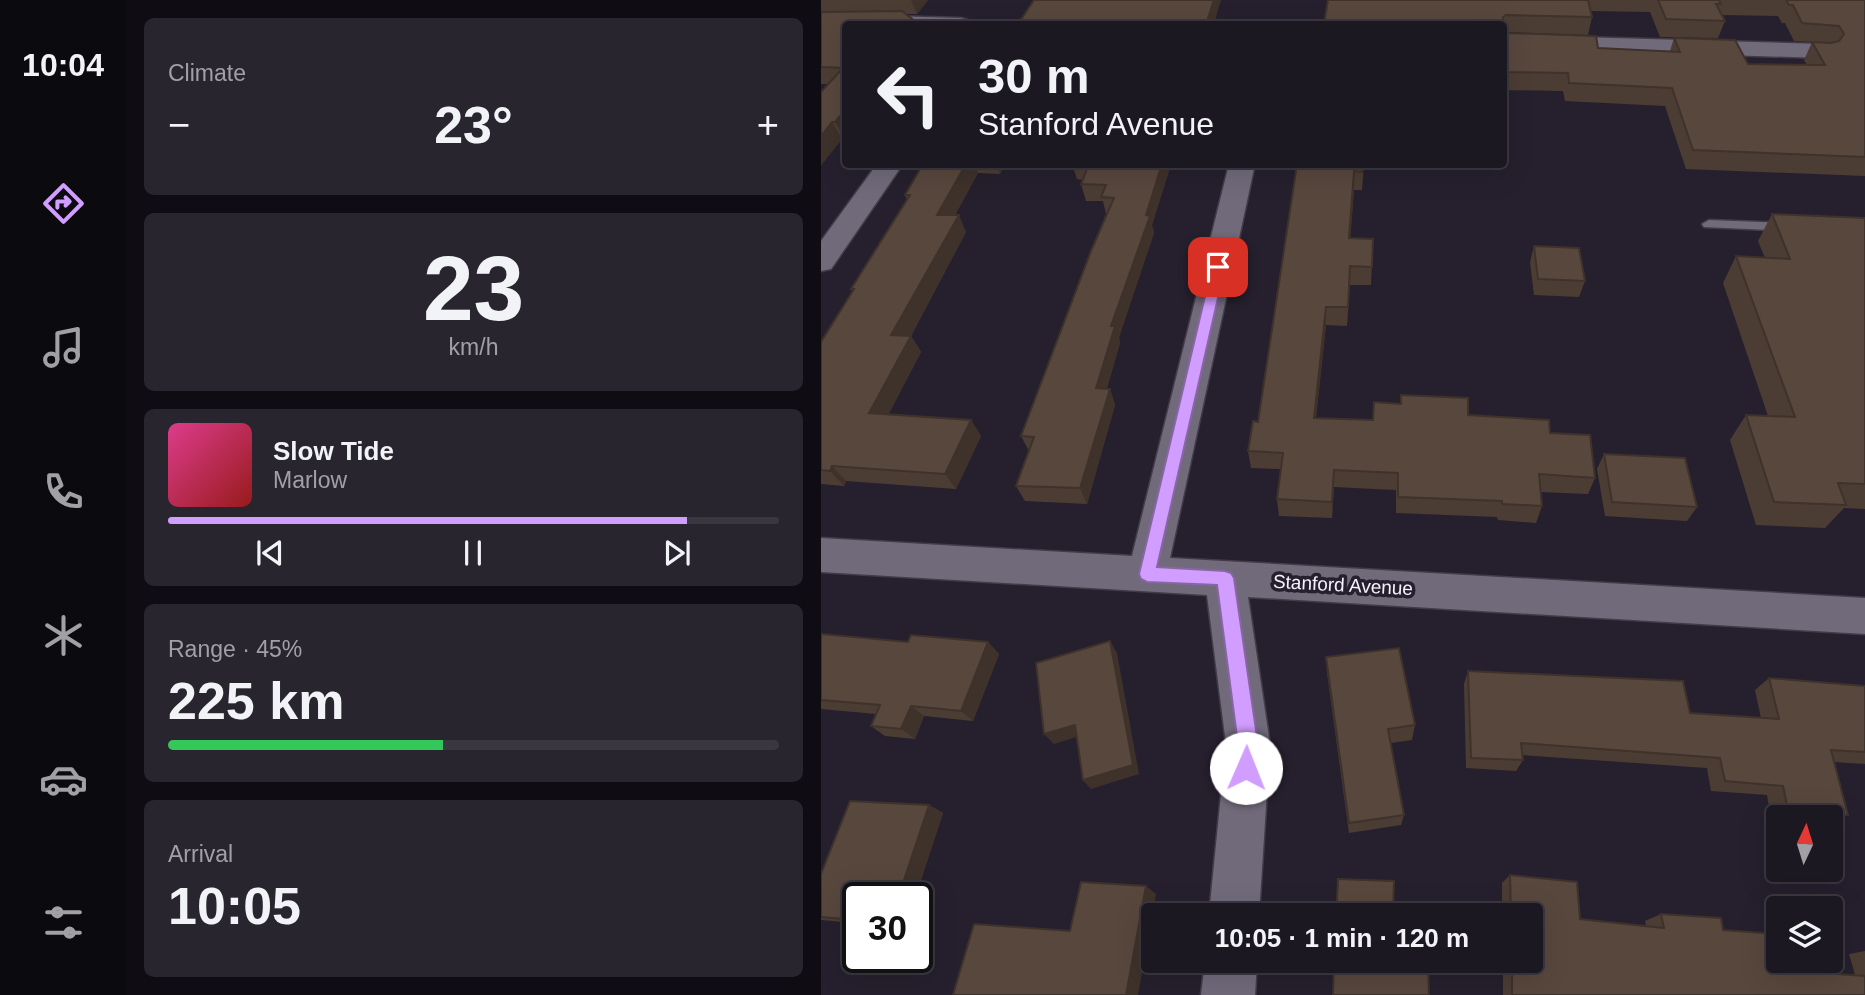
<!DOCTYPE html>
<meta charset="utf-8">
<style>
body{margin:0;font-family:Helvetica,sans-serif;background:#29252f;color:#f1f3f6;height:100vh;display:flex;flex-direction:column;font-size:26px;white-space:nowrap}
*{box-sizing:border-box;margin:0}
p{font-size:23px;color:#a0a0a5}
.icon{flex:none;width:38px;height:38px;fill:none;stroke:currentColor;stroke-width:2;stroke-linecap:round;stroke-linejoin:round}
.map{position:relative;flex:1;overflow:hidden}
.side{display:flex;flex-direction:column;gap:18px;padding:18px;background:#0f0d13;width:695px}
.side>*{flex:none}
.banner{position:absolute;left:21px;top:21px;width:665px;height:147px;border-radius:7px;box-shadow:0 7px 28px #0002,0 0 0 2px #3a3740;background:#1c1822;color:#f1f3f6;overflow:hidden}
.needle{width:46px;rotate:4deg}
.tools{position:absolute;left:945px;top:805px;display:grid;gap:14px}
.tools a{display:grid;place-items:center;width:77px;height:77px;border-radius:7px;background:#1c1822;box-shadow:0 7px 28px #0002,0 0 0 2px #3a3740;font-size:35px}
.speed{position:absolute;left:21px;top:882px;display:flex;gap:14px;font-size:35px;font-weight:700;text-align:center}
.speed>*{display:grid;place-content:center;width:91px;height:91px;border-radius:50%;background:#1c1822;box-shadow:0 7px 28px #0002,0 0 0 2px #3a3740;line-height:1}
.speed .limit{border:4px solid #111;border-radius:10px;background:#fff;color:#111}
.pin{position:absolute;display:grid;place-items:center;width:60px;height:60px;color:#fff;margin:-30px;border-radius:14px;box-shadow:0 4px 10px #0006}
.me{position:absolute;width:77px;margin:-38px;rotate:1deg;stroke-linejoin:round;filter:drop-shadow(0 0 5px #0008)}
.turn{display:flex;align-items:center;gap:24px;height:147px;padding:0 21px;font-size:32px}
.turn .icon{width:91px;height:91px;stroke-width:2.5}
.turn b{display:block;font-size:49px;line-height:60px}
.big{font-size:52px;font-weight:800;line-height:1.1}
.side .card{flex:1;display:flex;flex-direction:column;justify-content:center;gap:10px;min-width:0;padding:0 24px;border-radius:10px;background:#29252f}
.side .dial{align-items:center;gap:0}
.dial b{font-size:91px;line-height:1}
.song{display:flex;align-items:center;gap:21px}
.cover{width:84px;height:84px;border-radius:10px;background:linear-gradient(135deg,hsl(330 70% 55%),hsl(0 70% 35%))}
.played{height:7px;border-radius:4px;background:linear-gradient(90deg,#d19dfe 85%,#3a3740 85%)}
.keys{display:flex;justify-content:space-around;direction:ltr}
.heat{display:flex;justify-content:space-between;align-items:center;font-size:38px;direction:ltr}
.charge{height:10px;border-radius:5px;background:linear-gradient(90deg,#34c759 45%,#3a3740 0)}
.trip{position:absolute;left:320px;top:903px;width:402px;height:70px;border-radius:7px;background:#1c1822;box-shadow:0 7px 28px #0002,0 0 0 2px #3a3740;font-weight:800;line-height:70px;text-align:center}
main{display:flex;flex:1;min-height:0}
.tabs{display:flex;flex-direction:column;width:126px;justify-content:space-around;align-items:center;background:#0b0a0e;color:#a0a0a5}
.tabs .icon{width:49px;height:49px}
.tabs .current{color:#d19dfe}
.tabs b{font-size:32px;color:#f1f3f6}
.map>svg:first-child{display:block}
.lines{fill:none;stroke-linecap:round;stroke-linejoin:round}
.lane-casing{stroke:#423c49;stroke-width:3}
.street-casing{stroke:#423c49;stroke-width:3}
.lane{fill:#716a7b;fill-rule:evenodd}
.street{fill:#716a7b;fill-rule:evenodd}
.wall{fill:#4c3d34;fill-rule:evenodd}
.shaded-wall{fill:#3e322b}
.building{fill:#58473d;stroke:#3e322b;stroke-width:2}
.route{fill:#d19dfe;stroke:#8866a5;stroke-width:2}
.labels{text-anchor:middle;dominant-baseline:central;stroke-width:7;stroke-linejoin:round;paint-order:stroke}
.street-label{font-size:19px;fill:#f5f1fc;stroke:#26202e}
</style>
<main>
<nav class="tabs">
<b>10:04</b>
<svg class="icon current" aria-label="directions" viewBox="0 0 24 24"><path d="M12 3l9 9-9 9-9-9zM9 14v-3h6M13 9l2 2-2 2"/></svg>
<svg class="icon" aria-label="music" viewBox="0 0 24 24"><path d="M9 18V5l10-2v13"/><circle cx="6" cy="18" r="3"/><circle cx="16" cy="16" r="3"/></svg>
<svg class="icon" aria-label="phone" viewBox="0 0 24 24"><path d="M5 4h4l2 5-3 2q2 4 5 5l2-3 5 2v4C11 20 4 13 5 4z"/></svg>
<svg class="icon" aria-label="climate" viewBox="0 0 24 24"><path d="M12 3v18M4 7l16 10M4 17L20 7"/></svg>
<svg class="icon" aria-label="car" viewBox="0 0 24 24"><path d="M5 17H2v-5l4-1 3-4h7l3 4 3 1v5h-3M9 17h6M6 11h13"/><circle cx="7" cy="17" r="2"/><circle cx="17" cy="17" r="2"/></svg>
<svg class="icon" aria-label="filters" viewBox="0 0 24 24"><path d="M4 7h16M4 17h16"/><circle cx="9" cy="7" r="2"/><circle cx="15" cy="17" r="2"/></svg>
</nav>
<section class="side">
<div class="card"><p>Climate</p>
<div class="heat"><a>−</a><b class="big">23°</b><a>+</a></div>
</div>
<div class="card dial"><b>23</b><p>km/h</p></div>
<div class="card">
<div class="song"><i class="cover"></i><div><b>Slow Tide</b><p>Marlow</p></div></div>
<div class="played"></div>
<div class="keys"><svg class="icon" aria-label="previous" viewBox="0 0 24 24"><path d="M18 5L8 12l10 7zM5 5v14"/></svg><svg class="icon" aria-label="pause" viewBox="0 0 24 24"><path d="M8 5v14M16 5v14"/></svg><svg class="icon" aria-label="next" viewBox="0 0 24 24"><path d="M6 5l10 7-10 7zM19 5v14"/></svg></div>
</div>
<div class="card"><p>Range · 45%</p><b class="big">225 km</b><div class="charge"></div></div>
<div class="card"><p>Arrival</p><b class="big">10:05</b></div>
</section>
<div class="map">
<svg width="1045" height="995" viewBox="0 0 1045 995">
<rect width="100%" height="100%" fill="#26202e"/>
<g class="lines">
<defs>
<path id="lane" d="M888,220L969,223L976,227L969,231L883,227L881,224Z"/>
<g id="street">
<path d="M0,14L140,18L147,20L151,24L0,26Z"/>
<path d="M682,35L1001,44L1009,46L1012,51L1009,56L1001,58L682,48Z"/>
<path d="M56,164H82L10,269L0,271V241Z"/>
<path d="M408,164H434L349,558L1045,598V634L427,597L449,744L438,915H388L405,744L386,595L0,572V538L311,556Z"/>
<path d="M384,961H436L434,995H380Z"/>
</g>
</defs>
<!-- lane casing -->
<use href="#lane" class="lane-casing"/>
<!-- street casing -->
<use href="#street" class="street-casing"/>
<!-- lane -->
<use href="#lane" class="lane"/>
<!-- street -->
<use href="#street" class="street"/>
</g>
<!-- wall -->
<g class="wall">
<path d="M0,0H107L96,14H85L94,21L95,24H24V139H21L0,165V92L7,84H0Z"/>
<path d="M507,0H1044V176L865,169L844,106L744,101L742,91L682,90V24ZM770,11L829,12L839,37L897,38L904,21L901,15L957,16L961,23H964L973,41L994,42H991L983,60L986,65L927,64L853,38L849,51L777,48L684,32L767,35L771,17Z"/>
<path d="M102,164H184L179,174L157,173L134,215L145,232L90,336L100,352L67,415L150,420L160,436L135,489L25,481L23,486L0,484V342L32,291L30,289L86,200L84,195Z"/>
<path d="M251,164H350L331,225L333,233L298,337L299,343L286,388L289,389L294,405L266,504L204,501L195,486L208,451L200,436L285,214L282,201H265L260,184L262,180L256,179Z"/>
<path d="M476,164H543L541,190H533L529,238L552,239L550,285H529L526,326L505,325L495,418L552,420L647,415L729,433L774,478L767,494L719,492L721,506L715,523L677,520L676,517L575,513V490L513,487L511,518L458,516L456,499L460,469L430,468L427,451L437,422Z"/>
<path d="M951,214L1044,218V509L1023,508L1004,528L935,525L909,440L925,415L947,416L902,283L915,256L944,258L937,241Z"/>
<path d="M713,246L764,281L758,297L713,295L709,262Z"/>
<path d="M783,454L876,507L866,521L784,516L776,469Z"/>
<path d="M0,634L87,642H167L178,654L152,721L103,716L94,739L64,736L50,726L55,714L0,709Z"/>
<path d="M505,657L594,725L591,740L570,743L583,815L580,825L528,833L506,673Z"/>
<path d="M647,671L869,713L940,718L934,690L948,678L1044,686V764L1013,762L1027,815L1010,823V817H957V819L950,818L946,795L890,791L886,768L701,755L702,760L695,771L645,768L643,684Z"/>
<path d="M108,805L122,813L94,898H37V926L33,925L34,923L0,920V874Z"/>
<path d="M689,875L759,919L825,926L824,921L840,914L902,930L973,971L1034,975L1028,954L1044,951V995H682V961H710V915H681V883Z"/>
</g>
<!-- shaded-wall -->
<g class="shaded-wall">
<path d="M90,0H107L96,14Z"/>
<path d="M393,0H400L393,24H385Z"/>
<path d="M24,110V139L14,122Z"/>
<path d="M11,122L21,139L0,165V136Z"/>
<path d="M145,164H154L157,173L125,232L116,215Z"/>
<path d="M176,164H184L179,174Z"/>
<path d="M341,164H350L331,225L333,233L298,337L299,343L281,404L275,388L290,326Z"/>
<path d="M533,171V190L528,257V238Z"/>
<path d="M138,215L145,232L81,352L70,335Z"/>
<path d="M505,307V325L493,435V418Z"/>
<path d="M90,336L100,352L60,429L48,413Z"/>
<path d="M289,389L294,405L266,504L259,488Z"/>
<path d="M150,420L160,436L135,489L124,474Z"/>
<path d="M11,466L25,481L23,486L9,471Z"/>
<path d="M513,470V487L511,518V502Z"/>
<path d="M289,641L296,653L318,774L270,789L262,780Z"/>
<path d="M167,642L178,654L152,721L140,711Z"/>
<path d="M90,706L103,716L94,739L80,729Z"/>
<path d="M254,725L262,735L233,744L223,734Z"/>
<path d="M108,805L122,813L94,898H77Z"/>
<path d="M325,886L335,894L317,995H305Z"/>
</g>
<!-- building -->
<g class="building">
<path d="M213,0H393L385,24H197Z"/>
<path d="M507,0H767L771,17L685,15L682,17V24H503Z"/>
<path d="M837,0H898L900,4H895L904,21L845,19Z"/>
<path d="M965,0H1044V157L872,150L851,88L748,83L747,73L682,72V31L685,33L775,36L777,48L859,52L853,38L914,40L927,64L1004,65L991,42L1010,43L1018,41L1023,34L1018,26L981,23L972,5H968Z"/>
<path d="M81,11L94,21L91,24H24V110L14,122H11L0,136V92L22,68L0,67V12Z"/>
<path d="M102,164H145L116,215H138L70,335L90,336L48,413L150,420L124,474L11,466L9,471L0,470V342L33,289H30L89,195H84Z"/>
<path d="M268,164H341L325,215L329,216L290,326H294L275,388L289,389L259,488L195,486L213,437L200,436L270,251L293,198L280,197L285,185L260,184Z"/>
<path d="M476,164H542L541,172L533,171L528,238L552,239L551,267L529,266L527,307H505L493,418L552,420L553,402L580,404V395L647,398V415L728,420L729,433L769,435L774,478L718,474L721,506L681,504V501L577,497V473L513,470L511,502L456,499L462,453L427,451L432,421L437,422Z"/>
<path d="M951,214L1044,218V484L1017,483L1025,505L953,502L925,415L974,417L915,256L969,259Z"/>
<path d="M713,246L758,248L764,281L717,279Z"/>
<path d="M783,454L864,458L876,507L791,502Z"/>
<path d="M0,634L87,642L90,635L167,642L140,711L90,706L80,729L50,726L59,705L0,700Z"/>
<path d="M289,641L312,765L262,780L254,725L223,734L215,663Z"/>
<path d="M578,648L594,725L567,729L583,815L528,823L505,657Z"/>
<path d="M647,671L862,681L869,713L958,719L948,678L1044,686V752L1010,750L1027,815L967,810L962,786L904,781L899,758L700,743L702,760L650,758Z"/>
<path d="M29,801L108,805L77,898H37V925H33L35,920L0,917V874Z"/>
<path d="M689,875L756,882L759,919L843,928L840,914L900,918L902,930L957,934V961H970L973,971L1044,976V995H691V961H710V915H690Z"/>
<path d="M517,879L573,881L572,915H515Z"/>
<path d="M260,882L325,886L305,995H132L153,924L249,931Z"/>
<path d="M513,961H607L608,995H512Z"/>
</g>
<!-- route -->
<path class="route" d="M397,263L404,267L336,567L404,571L410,573L413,578L437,744L432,775L425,778L418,775L415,768L417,744L396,585L326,582L320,579L318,574L391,267Z"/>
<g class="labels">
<!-- street labels -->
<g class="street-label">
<text transform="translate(522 585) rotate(3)">Stanford Avenue</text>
</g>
</g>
</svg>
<div class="tools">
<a><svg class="needle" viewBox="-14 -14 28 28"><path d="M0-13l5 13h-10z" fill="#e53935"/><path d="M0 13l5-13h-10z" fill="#a0a0a5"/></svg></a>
<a><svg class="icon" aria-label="layers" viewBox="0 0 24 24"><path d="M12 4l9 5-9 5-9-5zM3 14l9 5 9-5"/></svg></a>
</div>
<div class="speed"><div class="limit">30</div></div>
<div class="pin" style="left:397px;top:267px;background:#d93025"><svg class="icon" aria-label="arrive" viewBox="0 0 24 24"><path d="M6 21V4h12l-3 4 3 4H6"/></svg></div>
<svg class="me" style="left:425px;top:768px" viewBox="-20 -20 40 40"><circle r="19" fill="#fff"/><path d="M0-13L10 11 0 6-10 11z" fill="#d19dfe"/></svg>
<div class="trip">10:05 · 1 min · 120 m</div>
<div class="banner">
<div class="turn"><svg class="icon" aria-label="left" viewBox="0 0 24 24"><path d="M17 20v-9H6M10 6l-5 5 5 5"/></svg><div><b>30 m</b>Stanford Avenue</div></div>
</div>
</div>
</main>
